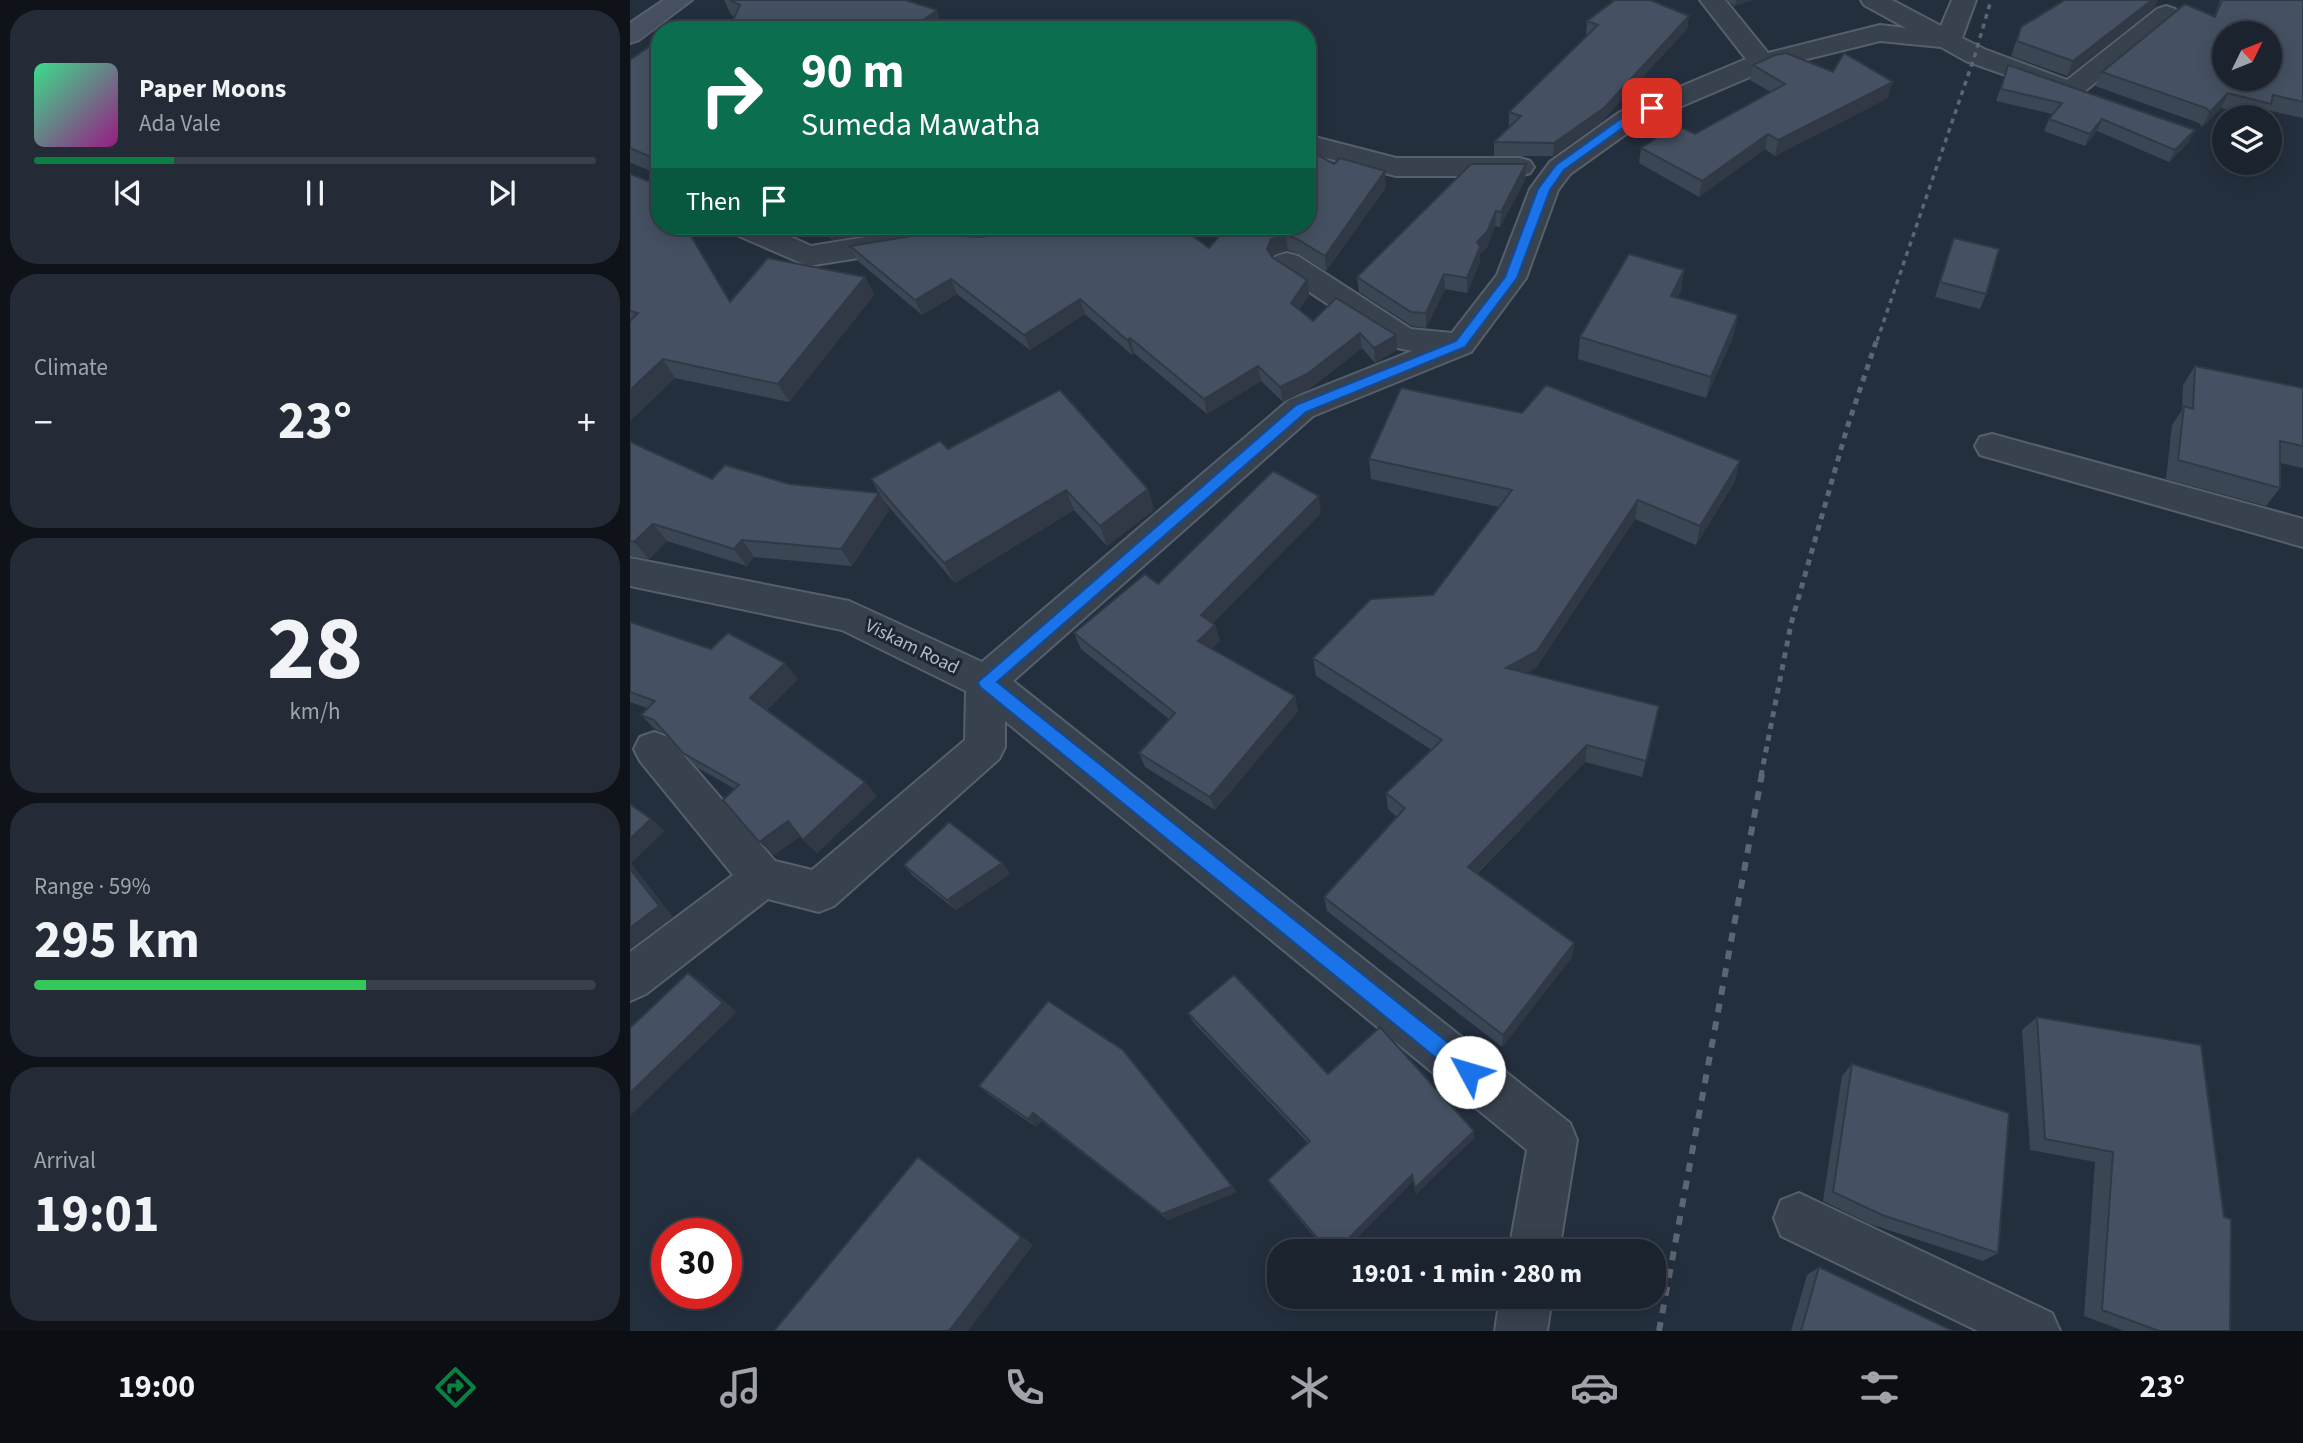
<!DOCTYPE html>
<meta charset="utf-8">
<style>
body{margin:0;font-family:"Source Sans 3",sans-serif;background:#242b36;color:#f1f3f6;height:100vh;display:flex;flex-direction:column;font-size:26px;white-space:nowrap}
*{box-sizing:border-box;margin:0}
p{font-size:23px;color:#a0a4aa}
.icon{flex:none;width:38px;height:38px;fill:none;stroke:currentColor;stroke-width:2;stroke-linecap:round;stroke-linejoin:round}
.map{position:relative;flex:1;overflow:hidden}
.details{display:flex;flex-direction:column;gap:10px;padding:10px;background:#0f1319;width:630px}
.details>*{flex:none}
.top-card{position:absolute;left:21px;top:21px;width:665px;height:214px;border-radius:28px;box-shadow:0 4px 18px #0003,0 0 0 2px #39404a;background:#0b6e4f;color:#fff;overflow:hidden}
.needle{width:46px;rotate:47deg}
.fabs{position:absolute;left:1582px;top:21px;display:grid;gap:14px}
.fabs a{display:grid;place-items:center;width:70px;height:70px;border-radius:50%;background:#1b232e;box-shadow:0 4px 18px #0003,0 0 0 2px #39404a;font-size:35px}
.speed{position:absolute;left:21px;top:1218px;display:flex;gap:14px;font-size:35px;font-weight:700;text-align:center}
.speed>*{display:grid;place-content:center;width:91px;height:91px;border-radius:50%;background:#1b232e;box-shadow:0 4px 18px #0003,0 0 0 2px #39404a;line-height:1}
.speed .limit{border:10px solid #d22;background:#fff;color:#111}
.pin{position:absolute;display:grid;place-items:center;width:60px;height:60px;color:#fff;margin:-30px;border-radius:14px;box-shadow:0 4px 10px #0006}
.me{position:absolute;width:77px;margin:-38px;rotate:309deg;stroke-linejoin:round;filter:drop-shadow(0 0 5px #0008)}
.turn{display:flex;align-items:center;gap:24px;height:147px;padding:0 35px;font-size:32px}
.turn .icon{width:91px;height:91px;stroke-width:2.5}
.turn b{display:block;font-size:49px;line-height:60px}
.then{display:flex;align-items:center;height:66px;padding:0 35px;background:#0003;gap:14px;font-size:26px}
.big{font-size:52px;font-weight:700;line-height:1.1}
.details .widget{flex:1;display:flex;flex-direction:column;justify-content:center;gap:10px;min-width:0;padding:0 24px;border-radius:28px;background:#242b36}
.details .dial{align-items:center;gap:0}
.dial b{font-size:91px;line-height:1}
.song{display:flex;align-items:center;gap:21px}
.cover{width:84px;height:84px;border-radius:10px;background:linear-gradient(135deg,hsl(150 70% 55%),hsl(310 70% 35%))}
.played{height:7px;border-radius:4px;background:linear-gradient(90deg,#0b8043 25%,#39404a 25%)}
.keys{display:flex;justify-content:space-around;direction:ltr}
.heat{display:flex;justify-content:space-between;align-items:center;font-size:38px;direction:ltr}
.charge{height:10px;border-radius:5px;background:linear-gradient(90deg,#34c759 59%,#39404a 0)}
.trip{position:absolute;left:637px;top:1239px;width:399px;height:70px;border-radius:28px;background:#1b232e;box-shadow:0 4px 18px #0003,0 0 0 2px #39404a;font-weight:700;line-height:70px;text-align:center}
.menu{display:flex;height:112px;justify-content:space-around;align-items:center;background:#0b0e12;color:#a0a4aa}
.menu .icon{width:49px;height:49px}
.menu .on{color:#0b8043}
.menu b{font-size:32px;color:#f1f3f6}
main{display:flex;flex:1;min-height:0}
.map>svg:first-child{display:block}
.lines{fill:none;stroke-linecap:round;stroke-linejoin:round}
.street-casing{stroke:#565f6c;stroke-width:4}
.secondary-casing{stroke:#565f6c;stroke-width:4}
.street{fill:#38414e;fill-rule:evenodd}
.secondary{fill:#465061;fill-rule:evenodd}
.rail-far2{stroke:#5a6575;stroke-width:3.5;stroke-dasharray:5 5;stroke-linecap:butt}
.rail-far1{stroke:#5a6575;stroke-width:5;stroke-dasharray:6 6;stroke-linecap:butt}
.rail{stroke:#5a6575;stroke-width:6;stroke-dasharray:9 9;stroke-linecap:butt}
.wall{fill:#3b4654}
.shaded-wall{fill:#303945}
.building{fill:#455162;stroke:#303945;stroke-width:2;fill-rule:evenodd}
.route{fill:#1a73e8;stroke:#114b97;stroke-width:2}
.labels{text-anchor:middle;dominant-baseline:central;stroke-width:6;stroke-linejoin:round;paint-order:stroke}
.street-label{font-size:19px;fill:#b4bcc9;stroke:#1d2633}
</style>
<main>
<section class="details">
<div class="widget">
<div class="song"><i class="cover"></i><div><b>Paper Moons</b><p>Ada Vale</p></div></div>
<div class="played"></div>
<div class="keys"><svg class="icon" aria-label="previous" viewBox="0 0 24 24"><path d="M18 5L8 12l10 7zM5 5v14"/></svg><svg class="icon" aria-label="pause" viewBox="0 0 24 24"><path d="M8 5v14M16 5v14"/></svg><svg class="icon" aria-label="next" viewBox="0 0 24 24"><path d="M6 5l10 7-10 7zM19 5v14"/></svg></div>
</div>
<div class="widget"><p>Climate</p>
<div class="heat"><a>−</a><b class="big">23°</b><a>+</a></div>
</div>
<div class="widget dial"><b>28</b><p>km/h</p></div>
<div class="widget"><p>Range · 59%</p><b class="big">295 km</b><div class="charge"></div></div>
<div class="widget"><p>Arrival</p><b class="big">19:01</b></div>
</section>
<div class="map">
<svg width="1673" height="1331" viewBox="0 0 1673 1331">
<rect width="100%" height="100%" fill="#242f3e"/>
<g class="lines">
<defs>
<g id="street">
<path d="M1070,0H1095L1138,53L1250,25L1276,28L1234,5L1231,0H1262L1311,26L1322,0H1346L1332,38L1354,49L1437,80L1527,9L1536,6L1545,9L1549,14L1449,96L1440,98L1336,61L1311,47L1250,41L1141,68L1010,124L940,174L928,190L896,278L841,352L683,416L383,681L940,1123L947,1140L929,1251H879L897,1150L375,721V747L369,759L204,906L189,912L138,899L16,994L0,1001V952L103,875L10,761L4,749L10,737L24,732L38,737L145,861L182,870L335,740L336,691L212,630L0,586V558L219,601L352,662L659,400L782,351L763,347L646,270L642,263L646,256L657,253L668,256L781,329L822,333L867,275L900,189L920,162L990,112L1116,59Z"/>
<path d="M677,135L766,158H890L900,161L904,167L900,173L890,176H766L677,153Z"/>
<path d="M97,226H137L181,246L273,231L284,234L288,241L284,248L273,251L178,266L102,233Z"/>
<path d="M1362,434L1673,519V547L1350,455L1345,446L1350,437Z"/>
<path d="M1169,1193L1422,1313L1430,1331H1348L1151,1236L1144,1218L1151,1200Z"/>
<path d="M870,1297H922L917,1331H865Z"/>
</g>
<path id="secondary" d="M34,0H62L9,40L0,43V23Z"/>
</defs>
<!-- street casing -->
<use href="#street" class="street-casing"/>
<!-- secondary casing -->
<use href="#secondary" class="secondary-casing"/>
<!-- street -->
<use href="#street" class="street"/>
<!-- secondary -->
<use href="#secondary" class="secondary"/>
<!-- rail-far2 -->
<path class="rail-far2" d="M1247,341L1345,55L1361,0"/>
<!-- rail-far1 -->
<path class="rail-far1" d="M1131,776L1161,624L1217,428L1247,339"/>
<!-- rail -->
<path class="rail" d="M1029,1331L1132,774"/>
</g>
<!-- wall -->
<g class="wall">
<path d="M94,0H275L313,29L312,30H107L103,20L104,16L101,15Z"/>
<path d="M1096,0H1122L1105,6Z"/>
<path d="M1590,0H1673V118L1637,110L1633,117H1629L1591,108L1572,127L1569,123L1465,86L1472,72L1584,17Z"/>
<path d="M1524,8L1437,76L1381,56L1391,27Z"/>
<path d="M1059,16L1057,29L972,121L923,156H864V142L880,126H879V112L958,35L956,34L957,21Z"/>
<path d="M30,39V226L100,301L235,277L244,295L159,402L45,378L0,421V174L18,181L21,178V171L1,163H0V60Z"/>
<path d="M1123,65L1258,98L1145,156L1135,149L1069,197L1009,163L1011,148L1065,134L1141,92L1120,80Z"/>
<path d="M1378,65L1559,142L1539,162L1467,131L1455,146L1414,131L1419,119L1422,114L1366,101Z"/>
<path d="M704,164L756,187L696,271L669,254L658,250L644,255L643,257L677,280L679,295L669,310L683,321L766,335L767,350L745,363L732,348L679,389L653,402L631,381L577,414L504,353L502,355L455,314L400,350L327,294L292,315L228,261L220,246L352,237L579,248Z"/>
<path d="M896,164L895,180L870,227L865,226L857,247L850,254V262L837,293L815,289L796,328L782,326L729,292L727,277Z"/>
<path d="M186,226H290L203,240Z"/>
<path d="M325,226H367L357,227Z"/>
<path d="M1324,238L1356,294L1350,309L1305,297Z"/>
<path d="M1054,270L1051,291L1047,298L1108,315L1103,337L1076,398L948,359L950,337Z"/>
<path d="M1565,366L1673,388V468L1650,463V488L1636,506L1536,479L1542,425L1552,410L1553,385Z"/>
<path d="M0,441L82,479L159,484L259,510L222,566L124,557L117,566L37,541L19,559L0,556Z"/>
<path d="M318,449L518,489L524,510L477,546L444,510L325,583L252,499L241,479Z"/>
<path d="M739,459L1105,481L1066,545L1005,519L906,668L897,673L1029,706L1012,777L955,762L847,874L944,943L942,957L872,1047L697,911L694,897L767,817L758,809L756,793L802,750L686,676L683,658L803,595L869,507L741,479Z"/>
<path d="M691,513L583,623L585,625L590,641L582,648L665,696L668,711L585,810L515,767L509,753L539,719L451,649L444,633L528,584Z"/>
<path d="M0,622L168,679L137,710L247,796L187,853L170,836L144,855L105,789L68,768L53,753L37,734L26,730L11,715L17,708L0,702Z"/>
<path d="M372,863L380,874L326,910L283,876L274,865Z"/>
<path d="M558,1013L698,1074L844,1131V1138L786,1194L783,1181L714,1251H696L642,1187L638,1180L678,1143L563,1022Z"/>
<path d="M1407,1017L1594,1217L1600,1331H1494L1454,1316L1465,1162L1400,1150L1392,1030Z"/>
<path d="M1222,1064L1368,1253L1353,1261L1240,1224L1193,1201L1212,1076Z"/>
<path d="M349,1086L602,1186L607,1192L538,1220L411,1121L406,1127L358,1094Z"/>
<path d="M1189,1267L1323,1331H1161L1177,1275Z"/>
</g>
<!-- shaded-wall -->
<g class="shaded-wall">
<path d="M1106,0H1122L1105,6Z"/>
<path d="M1522,0H1528L1524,8L1437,76L1443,61Z"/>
<path d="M307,10L313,29L312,30H280Z"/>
<path d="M1059,16L1057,29L972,121L923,156L924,143Z"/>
<path d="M1263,82L1258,98L1145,156L1148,140Z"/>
<path d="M1598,93L1591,108L1572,127L1580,112Z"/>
<path d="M1472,119L1467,131L1455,146L1460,134Z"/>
<path d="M1565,130L1559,142L1539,162L1545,150Z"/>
<path d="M1138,134L1135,149L1069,197L1072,181Z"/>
<path d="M896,164L895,180L870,227L871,212Z"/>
<path d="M755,171L756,187L696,271L695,256Z"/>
<path d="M866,211L865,226L857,247L850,254V262L837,293V278L847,242Z"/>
<path d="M196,226H290L203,240Z"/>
<path d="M656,235L658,250L644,255L640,264L637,249L641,239Z"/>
<path d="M1054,270L1051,291L1037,318L1041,296Z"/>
<path d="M814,274L815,289L796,328V313Z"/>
<path d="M235,277L244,295L159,402L148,384Z"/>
<path d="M321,279L327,294L292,315L285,300Z"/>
<path d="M677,280L679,295L663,318L661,303Z"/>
<path d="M450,299L455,314L400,350L394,335Z"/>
<path d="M1108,315L1103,337L1076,398L1081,377Z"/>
<path d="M730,333L732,348L679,389L653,402L650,387Z"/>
<path d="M766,335L767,350L745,363L744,348Z"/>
<path d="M500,338L504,353L502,355L497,340Z"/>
<path d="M33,359L45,378L0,421V390Z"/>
<path d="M628,366L631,381L577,414L574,399Z"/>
<path d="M1110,461L1105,481L1066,545L1070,526Z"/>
<path d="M518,489L524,510L477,546L470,526Z"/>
<path d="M436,490L444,510L325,583L314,563Z"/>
<path d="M249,493L259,510L222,566L211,549Z"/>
<path d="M689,496L691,513L575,631L571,615Z"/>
<path d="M1008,500L1005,519L906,668L875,686L876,668Z"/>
<path d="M23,524L37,541L19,559L4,542Z"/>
<path d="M112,540L124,557L117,566L104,549Z"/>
<path d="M585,625L590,641L573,656L568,641Z"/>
<path d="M155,663L168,679L133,714L120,698Z"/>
<path d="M665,696L668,711L585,810L580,797Z"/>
<path d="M957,745L955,762L838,882V867Z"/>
<path d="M235,782L247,796L187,853L173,840Z"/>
<path d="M21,819L35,831L1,863L43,917L0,949V839Z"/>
<path d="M158,821L171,835L144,855L129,842Z"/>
<path d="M372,863L380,874L326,910L317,900Z"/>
<path d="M944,943L942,957L872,1047L873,1035Z"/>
<path d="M58,973L72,982L107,1012L0,1116V1093Z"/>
<path d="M403,1113L411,1121L406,1127L398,1119Z"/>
<path d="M844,1131V1138L786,1194L785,1188Z"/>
<path d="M288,1157L303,1167L403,1245L338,1331H319Z"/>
<path d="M782,1175L783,1181L714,1251H706Z"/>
<path d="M602,1186L607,1192L538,1220L532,1214Z"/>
</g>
<!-- building -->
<g class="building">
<path d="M100,0H275L307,10L280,30H131L103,20L110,5Z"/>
<path d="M985,0H1020L1059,16L974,108L924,143L864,142L891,116L879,112L968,25L957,21Z"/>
<path d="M1435,0H1522L1443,61L1387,41L1391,27Z"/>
<path d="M1592,0H1673V102L1643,95L1641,104L1598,93L1580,112L1576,108L1472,72L1555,4L1585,17ZM1594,33H1640V79H1594Z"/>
<path d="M30,39V226H55L100,302L138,258L235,277L148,384L33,359L0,390V321L8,313L0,311V174L18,181L21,178V157L0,148V60Z"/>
<path d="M1156,53L1203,72L1214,53L1263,82L1148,140L1138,134L1072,181L1011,148L1046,125L1065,134L1155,84L1123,65L1145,55Z"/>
<path d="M1378,65L1565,130L1545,150L1472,119L1460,134L1419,119L1432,103L1371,89Z"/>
<path d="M677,149L704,164L710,158L755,171L695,256L667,239L656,235L641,239L637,249L642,257L677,280L661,303L683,321L706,298L766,335L744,348L730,333L677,374L650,387L628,366L574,399L500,338L497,340L450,299L394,335L321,279L285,300L220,246L293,234L352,237L412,226H549L579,248L598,226H677Z"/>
<path d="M841,164H896L871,212L866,211L857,232L847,242L850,247L837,278L814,274L796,313L781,312L727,277Z"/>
<path d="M1324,238L1369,249L1356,294L1310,282Z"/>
<path d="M999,254L1054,270L1041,296L1108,315L1081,377L950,337Z"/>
<path d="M1565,366L1673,388V446L1650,441V488L1548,460L1554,406L1563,409Z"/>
<path d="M916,385L1110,461L1070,526L1008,500L907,651L876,668L1029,706L1016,761L957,745L838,867L944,943L873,1035L694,897L775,808L756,793L812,740L683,658L741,599L803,595L882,490L739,459L771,388L892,413Z"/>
<path d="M430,390L518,489L470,526L436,490L314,563L241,479L310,441L318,449Z"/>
<path d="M0,442L82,479L95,465L159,484L249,493L211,549L112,540L104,549L23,524L4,542L0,541Z"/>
<path d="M643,471L689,496L571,615L585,625L568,641L665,696L580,797L509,753L545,713L444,633L515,574L528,584Z"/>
<path d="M0,622L81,649L98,633L155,663L120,698L235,782L173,840L158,821L129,842L93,800L109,785L53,753L24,720L11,715L25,701L0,692Z"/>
<path d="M0,804L21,819L0,839Z"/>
<path d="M319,822L372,863L317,900L274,865Z"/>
<path d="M0,869L29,906L0,928Z"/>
<path d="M58,973L93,1003L0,1093V1028Z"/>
<path d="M604,975L698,1074L750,1027L844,1131L785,1188L782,1175L706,1251H698L638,1180L680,1141L558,1013Z"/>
<path d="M418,1001L493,1050L602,1186L532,1214L403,1113L398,1119L349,1086Z"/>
<path d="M1407,1017L1571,1045L1594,1217L1601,1219L1600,1331H1529L1472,1310L1483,1152L1415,1139Z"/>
<path d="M1222,1064L1379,1113L1368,1253L1252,1215L1203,1192Z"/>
<path d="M288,1157L391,1237L319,1331H144Z"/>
<path d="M1189,1267L1323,1331H1171Z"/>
</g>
<!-- route -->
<path class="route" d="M1022,105L1026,106V111L1004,120L934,170L920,190L887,278L835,347L676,412L367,682L846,1065L848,1072L846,1079L839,1082L832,1079L350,687L348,682L666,405L826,341L875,277L908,189L926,165L996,115Z"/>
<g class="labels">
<!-- street labels -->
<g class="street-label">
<text transform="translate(282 647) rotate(26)">Viskam Road</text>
</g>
</g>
</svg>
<div class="fabs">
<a><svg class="needle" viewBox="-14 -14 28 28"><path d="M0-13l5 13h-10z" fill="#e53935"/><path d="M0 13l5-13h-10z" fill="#a0a4aa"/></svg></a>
<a><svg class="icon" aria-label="layers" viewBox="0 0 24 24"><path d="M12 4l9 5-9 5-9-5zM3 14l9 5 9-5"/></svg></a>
</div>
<div class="speed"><div class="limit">30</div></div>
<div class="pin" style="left:1022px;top:108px;background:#d93025"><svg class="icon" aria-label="arrive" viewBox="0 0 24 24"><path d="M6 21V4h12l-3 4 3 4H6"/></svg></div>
<svg class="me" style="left:839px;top:1072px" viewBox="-20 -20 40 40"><circle r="19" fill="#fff"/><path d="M0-13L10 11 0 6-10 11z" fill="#1a73e8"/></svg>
<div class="trip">19:01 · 1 min · 280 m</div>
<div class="top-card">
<div class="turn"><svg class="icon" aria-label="right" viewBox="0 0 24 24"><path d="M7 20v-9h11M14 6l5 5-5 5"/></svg><div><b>90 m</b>Sumeda Mawatha</div></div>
<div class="then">Then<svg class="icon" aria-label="arrive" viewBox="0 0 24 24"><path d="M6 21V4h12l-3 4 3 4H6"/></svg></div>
</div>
</div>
</main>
<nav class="menu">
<b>19:00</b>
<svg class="icon on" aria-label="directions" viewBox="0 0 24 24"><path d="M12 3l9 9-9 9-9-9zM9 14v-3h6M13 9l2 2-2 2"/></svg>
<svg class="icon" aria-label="music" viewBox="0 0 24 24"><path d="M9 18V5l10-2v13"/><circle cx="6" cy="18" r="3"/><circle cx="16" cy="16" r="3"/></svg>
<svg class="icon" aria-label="phone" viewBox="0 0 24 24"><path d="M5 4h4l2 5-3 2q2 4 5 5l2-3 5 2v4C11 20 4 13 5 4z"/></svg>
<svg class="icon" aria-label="climate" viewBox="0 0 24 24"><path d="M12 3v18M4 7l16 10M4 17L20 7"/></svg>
<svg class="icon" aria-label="car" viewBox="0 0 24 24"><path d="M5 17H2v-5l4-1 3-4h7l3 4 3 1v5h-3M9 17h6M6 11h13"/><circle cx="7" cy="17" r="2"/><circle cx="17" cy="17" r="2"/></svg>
<svg class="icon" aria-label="filters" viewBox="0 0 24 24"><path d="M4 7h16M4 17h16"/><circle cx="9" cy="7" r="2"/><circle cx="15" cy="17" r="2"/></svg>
<b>23°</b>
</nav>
